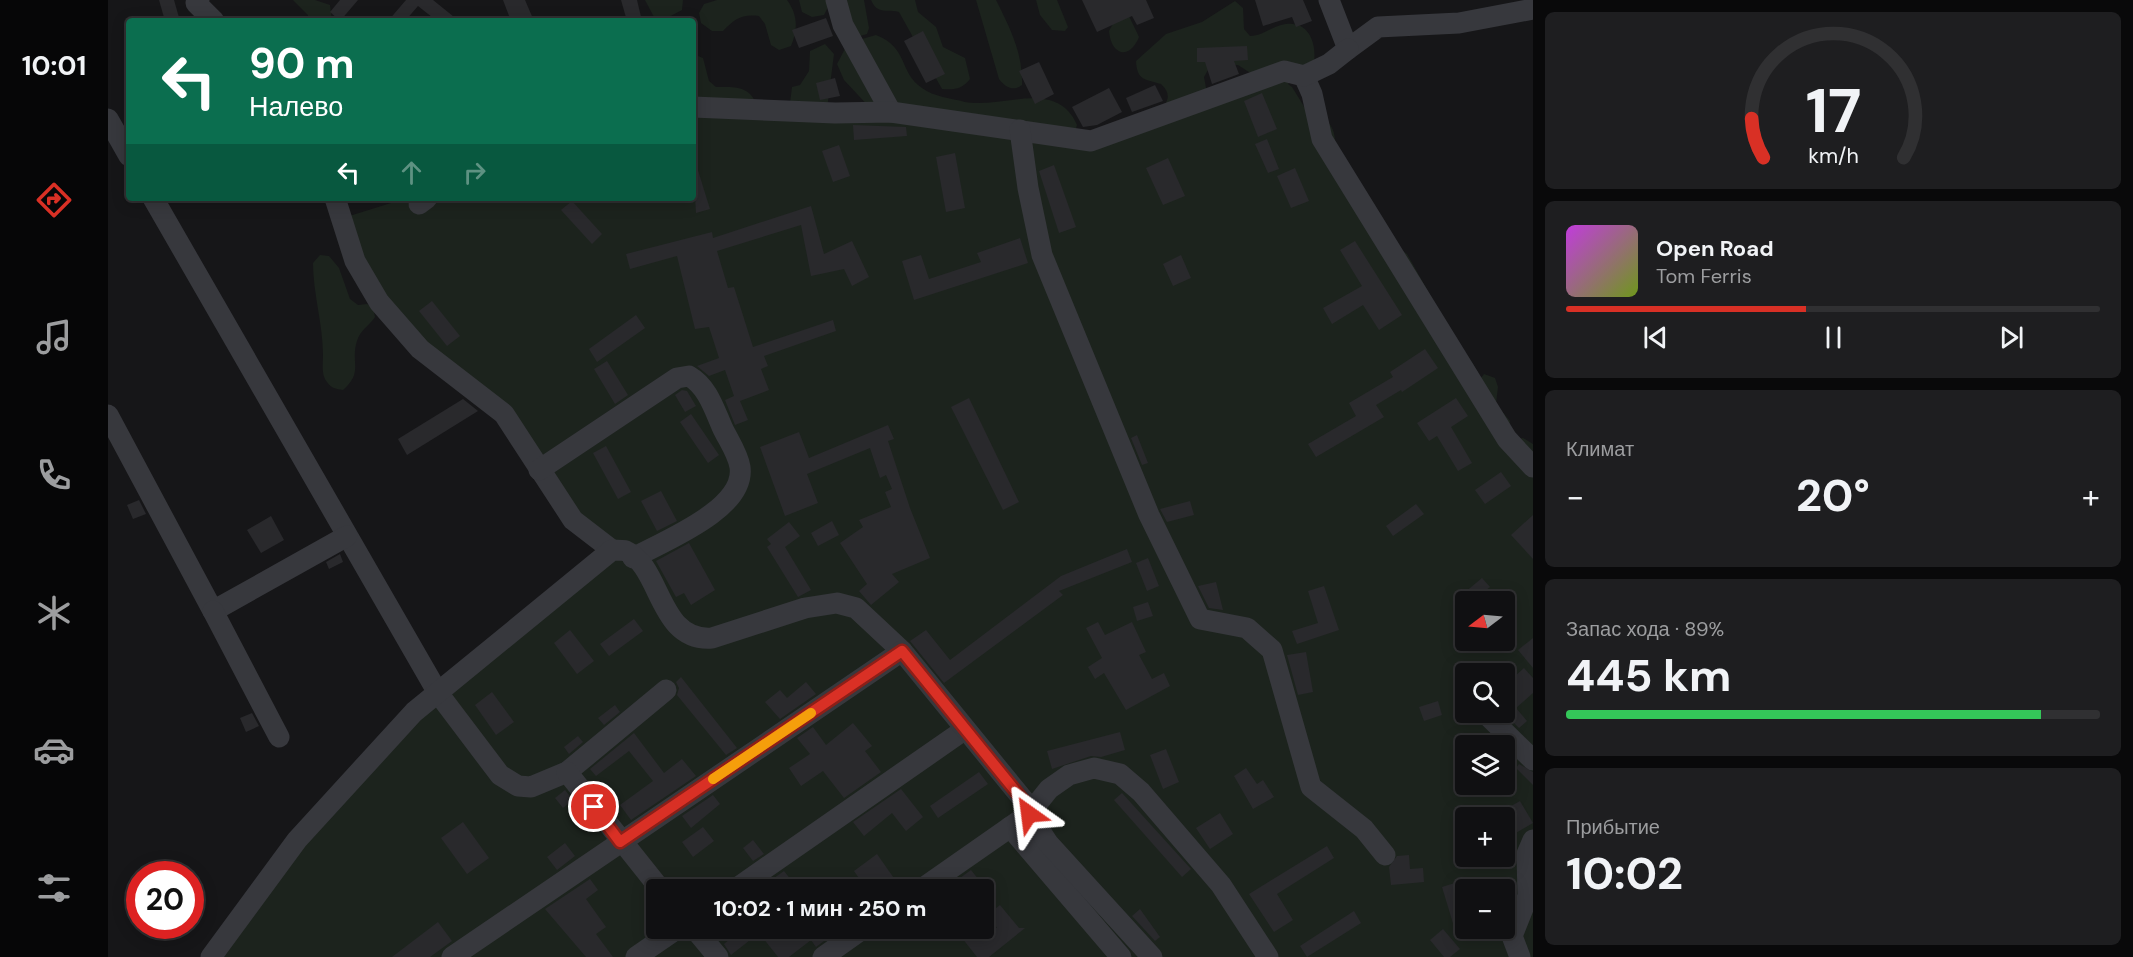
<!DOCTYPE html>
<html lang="ru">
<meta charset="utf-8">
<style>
body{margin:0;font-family:"DM Sans",sans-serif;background:#1e1e20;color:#f1f3f6;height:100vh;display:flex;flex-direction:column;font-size:22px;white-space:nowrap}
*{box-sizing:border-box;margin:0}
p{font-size:20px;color:#9c9d9f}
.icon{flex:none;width:33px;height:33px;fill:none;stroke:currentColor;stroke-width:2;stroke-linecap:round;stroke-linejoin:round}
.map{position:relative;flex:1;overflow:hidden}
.details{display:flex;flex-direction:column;gap:12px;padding:12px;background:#09090a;width:600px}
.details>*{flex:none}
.guide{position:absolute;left:18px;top:18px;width:570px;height:183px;border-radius:6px;box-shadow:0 3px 15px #0003,0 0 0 2px #303032;background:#0b6e4f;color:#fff;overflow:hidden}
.needle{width:39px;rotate:254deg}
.tools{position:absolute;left:1347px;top:591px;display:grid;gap:12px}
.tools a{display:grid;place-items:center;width:60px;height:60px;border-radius:6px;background:#101012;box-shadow:0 3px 15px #0003,0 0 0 2px #303032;font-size:30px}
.speed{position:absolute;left:18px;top:861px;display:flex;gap:12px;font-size:30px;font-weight:700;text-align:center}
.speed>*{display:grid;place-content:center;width:78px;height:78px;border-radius:50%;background:#101012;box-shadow:0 3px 15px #0003,0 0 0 2px #303032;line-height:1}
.speed .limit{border:9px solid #d22;background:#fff;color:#111}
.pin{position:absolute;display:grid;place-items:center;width:51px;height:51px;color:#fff;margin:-26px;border:3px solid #fff;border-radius:50%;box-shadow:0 2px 6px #0007}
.me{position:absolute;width:66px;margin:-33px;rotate:329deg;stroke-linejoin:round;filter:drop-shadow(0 0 4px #0008)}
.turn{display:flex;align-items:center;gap:21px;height:126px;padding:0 24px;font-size:27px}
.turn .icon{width:78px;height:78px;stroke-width:2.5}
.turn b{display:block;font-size:42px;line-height:51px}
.lanes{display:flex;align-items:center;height:57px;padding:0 24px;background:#0003;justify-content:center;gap:30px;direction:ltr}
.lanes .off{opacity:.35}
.big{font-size:45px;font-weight:700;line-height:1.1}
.details .tile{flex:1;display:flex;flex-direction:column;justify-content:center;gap:9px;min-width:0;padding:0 21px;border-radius:9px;background:#1e1e20}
.details .dial{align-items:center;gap:0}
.dial svg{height:156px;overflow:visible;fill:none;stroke:#303032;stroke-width:7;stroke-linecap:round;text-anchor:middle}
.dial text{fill:#f1f3f6;stroke:none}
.song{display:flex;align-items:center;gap:18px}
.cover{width:72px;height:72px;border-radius:9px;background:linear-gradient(135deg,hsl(290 70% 55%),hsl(80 70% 35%))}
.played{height:6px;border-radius:3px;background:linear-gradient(90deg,#d93025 45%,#303032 45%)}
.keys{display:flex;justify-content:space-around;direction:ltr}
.heat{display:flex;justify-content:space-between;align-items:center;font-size:33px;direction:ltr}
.charge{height:9px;border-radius:4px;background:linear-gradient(90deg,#34c759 89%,#303032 0)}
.trip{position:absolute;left:538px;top:879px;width:348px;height:60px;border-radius:6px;background:#101012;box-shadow:0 3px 15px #0003,0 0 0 2px #303032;font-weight:700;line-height:60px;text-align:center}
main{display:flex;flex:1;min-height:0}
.menu{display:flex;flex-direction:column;width:108px;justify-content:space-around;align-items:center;background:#060607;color:#9c9d9f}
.menu .icon{width:42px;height:42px}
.menu .active{color:#d93025}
.menu b{font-size:27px;color:#f1f3f6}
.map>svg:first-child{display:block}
.green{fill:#1c231d;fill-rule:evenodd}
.building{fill:#29292c}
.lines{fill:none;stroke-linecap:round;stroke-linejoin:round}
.minor{stroke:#37383d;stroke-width:21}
.route-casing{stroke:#8d1f18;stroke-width:15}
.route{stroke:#d93025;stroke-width:10}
.slow{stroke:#f59e0b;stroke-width:10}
</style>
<main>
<nav class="menu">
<b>10:01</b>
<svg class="icon active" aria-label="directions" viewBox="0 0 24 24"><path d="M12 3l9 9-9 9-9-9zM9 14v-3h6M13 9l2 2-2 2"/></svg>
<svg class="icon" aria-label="music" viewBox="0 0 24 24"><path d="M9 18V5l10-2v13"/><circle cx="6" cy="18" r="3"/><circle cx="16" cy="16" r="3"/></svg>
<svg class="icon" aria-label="phone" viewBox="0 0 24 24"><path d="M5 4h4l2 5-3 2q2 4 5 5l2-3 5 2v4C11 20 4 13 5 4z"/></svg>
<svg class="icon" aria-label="climate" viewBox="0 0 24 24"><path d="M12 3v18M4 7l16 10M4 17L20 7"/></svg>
<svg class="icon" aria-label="car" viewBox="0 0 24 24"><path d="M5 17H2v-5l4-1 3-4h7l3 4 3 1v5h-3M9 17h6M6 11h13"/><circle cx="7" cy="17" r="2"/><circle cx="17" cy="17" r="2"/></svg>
<svg class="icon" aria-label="filters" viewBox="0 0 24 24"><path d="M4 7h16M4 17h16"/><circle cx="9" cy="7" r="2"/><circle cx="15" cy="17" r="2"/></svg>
</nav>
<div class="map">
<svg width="1425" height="957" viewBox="0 0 1425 957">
<rect width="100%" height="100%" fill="#161618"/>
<!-- green -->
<g class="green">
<path d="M185,0H207L222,5L224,21H200V15Z"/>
<path d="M537,0H575L574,10L555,20L546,17Z"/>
<path d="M609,0H679C690,15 690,29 683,46L671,50L663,45L657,24L651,16C633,14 627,19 615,31H604L593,23L591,13L596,4Z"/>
<path d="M691,0H720V7L716,15L704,17L694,12Z"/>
<path d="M732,0H756L761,28L759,34L752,36Z"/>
<path d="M763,0H807L810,12L828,27L835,47L857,58L862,79C854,89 847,90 834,89L791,12C779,8 770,16 763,0Z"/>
<path d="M868,0H888C902,28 915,53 914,85C905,92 897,87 891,79Z"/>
<path d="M928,0H949L960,27L957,31L944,30L932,15Z"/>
<path d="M1127,1L1135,8L1136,29L1142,36C1154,36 1162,28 1173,25C1199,18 1209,41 1206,62L1180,84L1184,87L1197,108C1217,115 1231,127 1226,150L1292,249L1299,254L1356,355L1364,362L1373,378L1376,374L1387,378L1390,387L1388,404L1402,421L1401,428L1408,439L1415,438L1425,444V957H106L306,712L504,550L465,520L396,414L271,302L235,218L299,198H585V54L595,58L601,81L608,87C625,87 640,85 648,103H682L684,87L692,85L701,71L702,51L717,44L726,54L719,109L764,110L736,80L729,64L740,43L768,35C801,48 790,71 814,88C826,97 843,98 857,102C893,109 949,78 969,125L967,132L976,142C994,135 1085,113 1053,84C1037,79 1029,81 1028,61L1058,34L1094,22ZM1115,64L1130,65L1147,76L1099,93L1096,77L1100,70ZM1358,602H1396V640H1358ZM1358,674H1396V712H1358ZM1358,746H1396V784H1358ZM1358,818H1396V856H1358ZM549,890H876V928H549ZM1358,890H1396V928H1358Z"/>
<path d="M1020,14L1031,37C1021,61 1003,55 1001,31L1008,18Z"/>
<path d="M212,255L221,256L231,268L242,299L250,305L259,304L265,307L267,317C261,326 252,330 249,341C242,362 256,372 235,390C228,389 223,388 219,382C213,375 215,364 215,355C215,324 205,294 205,263Z"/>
</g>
<!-- building -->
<g class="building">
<path d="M51,0H66L72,21H57Z"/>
<path d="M232,0H250L232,21L222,12Z"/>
<path d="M298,0H325L351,21H329L310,6L297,21H280Z"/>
<path d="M395,0H417L426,21H403Z"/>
<path d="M513,0H529L534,21H519Z"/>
<path d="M974,0H1038L1046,18L1029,25L1024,16L989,32Z"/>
<path d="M1147,0H1195L1204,21L1188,27L1184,17L1155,26Z"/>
<path d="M718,18L725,36L691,48L684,30Z"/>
<path d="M815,31L837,74L818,83L796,41Z"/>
<path d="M1139,46L1140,60L1126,61L1131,74L1104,84L1097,62H1089V48Z"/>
<path d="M931,62L946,94L927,104L911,71Z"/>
<path d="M727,78L732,96L712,100L708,83Z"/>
<path d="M1047,85L1055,101L1024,112L1018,98Z"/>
<path d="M1001,88L1014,112L989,125L975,127L964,107Z"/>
<path d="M1154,93L1169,129L1150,137L1136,101Z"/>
<path d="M745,125L798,127L799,136L746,140Z"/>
<path d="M1159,139L1171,169L1160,173L1147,144Z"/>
<path d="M731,145L742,176L725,182L714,151Z"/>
<path d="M847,153L857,208L838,212L828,157Z"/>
<path d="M1060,158L1077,196L1055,205L1038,168Z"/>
<path d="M588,164L602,209L588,213L585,165Z"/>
<path d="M946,165L968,227L951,233L931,171Z"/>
<path d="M1187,168L1201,201L1183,208L1169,176Z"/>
<path d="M464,201L494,234L484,244L453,210Z"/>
<path d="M703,206L716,254L744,241L761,277L744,286L736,269L703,276L693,225L609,251L620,288L626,287L645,347L725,320L728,331L656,356L660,366L653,369L661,390L632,401L640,420L627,425L617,400L626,396L617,370L601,376L589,366L611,358L601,327L587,329L569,256L522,269L518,254L604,232L605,238Z"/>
<path d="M912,238L920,263L806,300L794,261L813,255L821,279L873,262L869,253Z"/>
<path d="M1247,241L1294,315L1271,330L1255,305L1224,324L1215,308L1254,286L1232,250Z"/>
<path d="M1073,255L1083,278L1065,286L1055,264Z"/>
<path d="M324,301L352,336L339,346L311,311Z"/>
<path d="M528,315L537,328L489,362L481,349Z"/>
<path d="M1317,349L1330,368L1294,392L1293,390L1268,405L1276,417L1208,457L1200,444L1248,416L1241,403L1285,377L1282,372Z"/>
<path d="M499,361L520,395L507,404L486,369Z"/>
<path d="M574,390L579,391L588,406L577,412L567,395Z"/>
<path d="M861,398L911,502L895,510L843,407Z"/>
<path d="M1348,398L1360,416L1343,427L1364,463L1350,471L1329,436L1321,441L1309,423Z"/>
<path d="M355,399L370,411L299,455L290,439Z"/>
<path d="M583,414L611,455L600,463L572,422Z"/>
<path d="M780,425L786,439L780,441L802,508L822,558L784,574L791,582L763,605L751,591L759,584L732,543L755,527L751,520L783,507L777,492L784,489L778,475L772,478L762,448L699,474L710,503L677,516L652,447L691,432L701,458Z"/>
<path d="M1029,435L1040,463L1034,465L1023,438Z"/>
<path d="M498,446L523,492L510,499L485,453Z"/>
<path d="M1393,472L1403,486L1377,504L1367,490Z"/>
<path d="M553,491L569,521L549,531L533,501Z"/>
<path d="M31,500L38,514L25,519L19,505Z"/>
<path d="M1082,501L1086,515L1059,522L1052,509Z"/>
<path d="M1308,504L1316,514L1285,536L1278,526Z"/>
<path d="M1425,515V559L1403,535Z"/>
<path d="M163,516L176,540L153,553L139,530Z"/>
<path d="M724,521L731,535L710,546L703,533Z"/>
<path d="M681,522L692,536L677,547L703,590L690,597L659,547L663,544L659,539Z"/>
<path d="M581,543L607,590L583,605L576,593L568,597L548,561Z"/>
<path d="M1019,549L1024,562L951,591L955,595L836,683L802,641L818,630L842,660L953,576Z"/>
<path d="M232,554L235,562L221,569L218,562Z"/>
<path d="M1040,558L1051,586L1039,591L1028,563Z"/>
<path d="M1374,578L1382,587L1363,602L1356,593Z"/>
<path d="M1108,582L1115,610L1101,608L1090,586Z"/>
<path d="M1216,586L1231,630L1189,644L1184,631L1210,623L1200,591Z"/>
<path d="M1040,602L1045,616L1029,621L1025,607Z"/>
<path d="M526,619L535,631L501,656L492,644Z"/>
<path d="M990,622L997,635L1024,622L1038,652L1031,655L1044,679L1056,673L1062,686L1018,710L996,673L987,679L980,667L994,658L978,628Z"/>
<path d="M462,630L486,661L469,674L446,643Z"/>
<path d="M1425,638V668L1410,650Z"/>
<path d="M1198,652L1205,692L1190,695L1179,655Z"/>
<path d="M1416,668L1425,678V693L1408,708L1419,721L1411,728L1395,712L1396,686Z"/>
<path d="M573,677L629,748L618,755L569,695L571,688L568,682Z"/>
<path d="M698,682L708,694L672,719L657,702L672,690L679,698Z"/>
<path d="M384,692L406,722L388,735L367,705Z"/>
<path d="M1330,701L1334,715L1316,721L1311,707Z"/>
<path d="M507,705L512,712L496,725L490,718Z"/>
<path d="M144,713L151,726L138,732L132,718Z"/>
<path d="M745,723L764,746L757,751L773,772L736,798L715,771L693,786L681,768L702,754L689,738L705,727L718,745Z"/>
<path d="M1012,732L1017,750L993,757L983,756L944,769L939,751Z"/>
<path d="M526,733L556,773L574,759L588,776L523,820L512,805L545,781L521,751L488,776L482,769Z"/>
<path d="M470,736L475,742L461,754L456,747Z"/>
<path d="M1058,749L1071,782L1055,789L1042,755Z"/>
<path d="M1411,764L1425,772V785L1408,768Z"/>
<path d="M1138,768L1149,784L1155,780L1166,797L1145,809L1126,776Z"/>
<path d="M871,772L880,784L830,818L822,806Z"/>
<path d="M793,789L815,817L798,831L784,813L756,836L745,822Z"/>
<path d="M457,790L465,800L455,808L447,798Z"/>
<path d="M1014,793L1083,869L1074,877L1006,800Z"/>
<path d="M605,795L612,804L583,828L574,816Z"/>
<path d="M1412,801L1425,823L1396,840V810Z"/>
<path d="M1112,813L1125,834L1102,849L1088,828Z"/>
<path d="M355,822L381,858L359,874L333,838Z"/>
<path d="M595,827L606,841L585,857L574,842Z"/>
<path d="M645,840L656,854L645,861L635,848Z"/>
<path d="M457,843L467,856L449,870L439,857Z"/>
<path d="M1219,846L1226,858L1169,894L1185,920L1166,932L1141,894Z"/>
<path d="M769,854L790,884L782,890H759L746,871Z"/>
<path d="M1301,855L1302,869L1315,868L1316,882L1283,885L1281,867L1289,856Z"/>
<path d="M863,870L879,890H861L852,878Z"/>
<path d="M676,871L691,890H649Z"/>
<path d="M482,879L490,890L478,899L498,927L488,934L505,957H478L437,909Z"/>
<path d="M1353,881L1358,896V927L1347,930L1334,887Z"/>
<path d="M892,905L911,928H917L881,957H869L854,938L865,928H889L879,915Z"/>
<path d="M1032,909L1052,937L1047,941L1024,916Z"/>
<path d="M1246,911L1253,923L1199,957L1192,946Z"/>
<path d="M330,922L344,941L322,957H284Z"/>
<path d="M635,928H720L724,935L708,947L703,940L681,957H670L651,933L623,955L616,944Z"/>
<path d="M1335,929L1352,949L1342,957H1336L1322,940Z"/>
</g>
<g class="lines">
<!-- minor -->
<g class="minor">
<path d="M91,0L88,3L106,21"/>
<path d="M728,0L735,25L783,112"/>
<path d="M1221,0L1240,49L1270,27L1351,23L1425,9"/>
<path d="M1196,76L1204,94L1214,139L1399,439L1425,467"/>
<path d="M585,107L727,113L783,112L983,141L1176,71L1196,76L1221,64L1240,49"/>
<path d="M0,119L21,156"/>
<path d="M912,130L920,188L934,255L1041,515L1092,619L1139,628L1164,650L1203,787L1256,829L1277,855"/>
<path d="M45,198L330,693L392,775L410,786L423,787L459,772L558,690"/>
<path d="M227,198L247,261L271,302L312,349L396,414L465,520L504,550"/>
<path d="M311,204L319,198"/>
<path d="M0,415L105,611L239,536"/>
<path d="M431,470L569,378L581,376C600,387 606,409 615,429C621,441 630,454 632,467C638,509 556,541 525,558"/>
<path d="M105,611L171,737"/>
<path d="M1376,712L1425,760"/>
<path d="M459,772L553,890"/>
<path d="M902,827L1013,957"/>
<path d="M626,890L856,730"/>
<path d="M586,928L610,957"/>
<path d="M103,957L189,840L306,712L504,550C508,550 515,550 518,551C554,567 550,642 604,638L697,608L729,603L748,608L794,651L918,803L921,814L812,890"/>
<path d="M344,957L794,651"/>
<path d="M528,957L570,928"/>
<path d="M715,957L756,928"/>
<path d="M1044,957L940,843L921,814L941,789L961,775L986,768L1012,774L1033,792L1113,885L1160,957"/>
<path d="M1412,957L1404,936L1420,896L1419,854L1425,840"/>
</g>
</g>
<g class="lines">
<defs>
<path id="route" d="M486,807L512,842L794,651L918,804L921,814"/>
</defs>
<!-- route casing -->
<use href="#route" class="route-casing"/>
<!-- route -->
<use href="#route" class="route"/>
<!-- slow -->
<path class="slow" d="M605,779L703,713"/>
</g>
</svg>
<div class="tools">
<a><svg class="needle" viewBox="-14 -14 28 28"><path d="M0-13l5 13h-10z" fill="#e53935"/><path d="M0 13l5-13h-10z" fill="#9c9d9f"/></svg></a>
<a><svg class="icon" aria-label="search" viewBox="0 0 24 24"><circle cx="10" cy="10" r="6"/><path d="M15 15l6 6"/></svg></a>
<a><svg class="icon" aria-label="layers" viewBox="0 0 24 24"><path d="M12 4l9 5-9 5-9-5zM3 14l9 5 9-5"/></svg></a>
<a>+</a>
<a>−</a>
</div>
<div class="speed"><div class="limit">20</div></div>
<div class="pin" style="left:486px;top:807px;background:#d93025"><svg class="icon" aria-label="arrive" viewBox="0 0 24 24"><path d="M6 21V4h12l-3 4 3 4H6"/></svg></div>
<svg class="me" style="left:921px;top:814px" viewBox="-20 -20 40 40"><path d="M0-17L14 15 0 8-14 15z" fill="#d93025" stroke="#fff" stroke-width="4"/></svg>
<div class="trip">10:02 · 1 мин · 250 m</div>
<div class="guide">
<div class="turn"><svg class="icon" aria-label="left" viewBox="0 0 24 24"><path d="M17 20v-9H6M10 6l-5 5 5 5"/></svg><div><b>90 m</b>Налево</div></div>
<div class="lanes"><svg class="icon" aria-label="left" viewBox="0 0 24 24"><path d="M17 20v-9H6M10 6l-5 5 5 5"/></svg><svg class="icon off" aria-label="ahead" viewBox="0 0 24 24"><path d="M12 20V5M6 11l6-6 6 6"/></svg><svg class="icon off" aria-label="right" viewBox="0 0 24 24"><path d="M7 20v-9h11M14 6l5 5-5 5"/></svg></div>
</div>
</div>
<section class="details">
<div class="tile dial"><svg viewBox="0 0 100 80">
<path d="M14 69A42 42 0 1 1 86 69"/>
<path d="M14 69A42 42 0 0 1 8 49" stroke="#d93025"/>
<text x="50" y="56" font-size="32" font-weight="700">17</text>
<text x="50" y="72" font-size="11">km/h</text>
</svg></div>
<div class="tile">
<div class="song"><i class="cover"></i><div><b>Open Road</b><p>Tom Ferris</p></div></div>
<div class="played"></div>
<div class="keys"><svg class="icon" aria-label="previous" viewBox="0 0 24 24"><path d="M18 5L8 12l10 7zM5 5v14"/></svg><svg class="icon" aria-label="pause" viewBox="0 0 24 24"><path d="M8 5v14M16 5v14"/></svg><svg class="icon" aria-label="next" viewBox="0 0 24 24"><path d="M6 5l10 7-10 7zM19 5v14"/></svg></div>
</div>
<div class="tile"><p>Климат</p>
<div class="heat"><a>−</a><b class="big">20°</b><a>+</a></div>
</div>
<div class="tile"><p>Запас хода · 89%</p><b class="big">445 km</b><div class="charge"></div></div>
<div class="tile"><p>Прибытие</p><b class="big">10:02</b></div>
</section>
</main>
